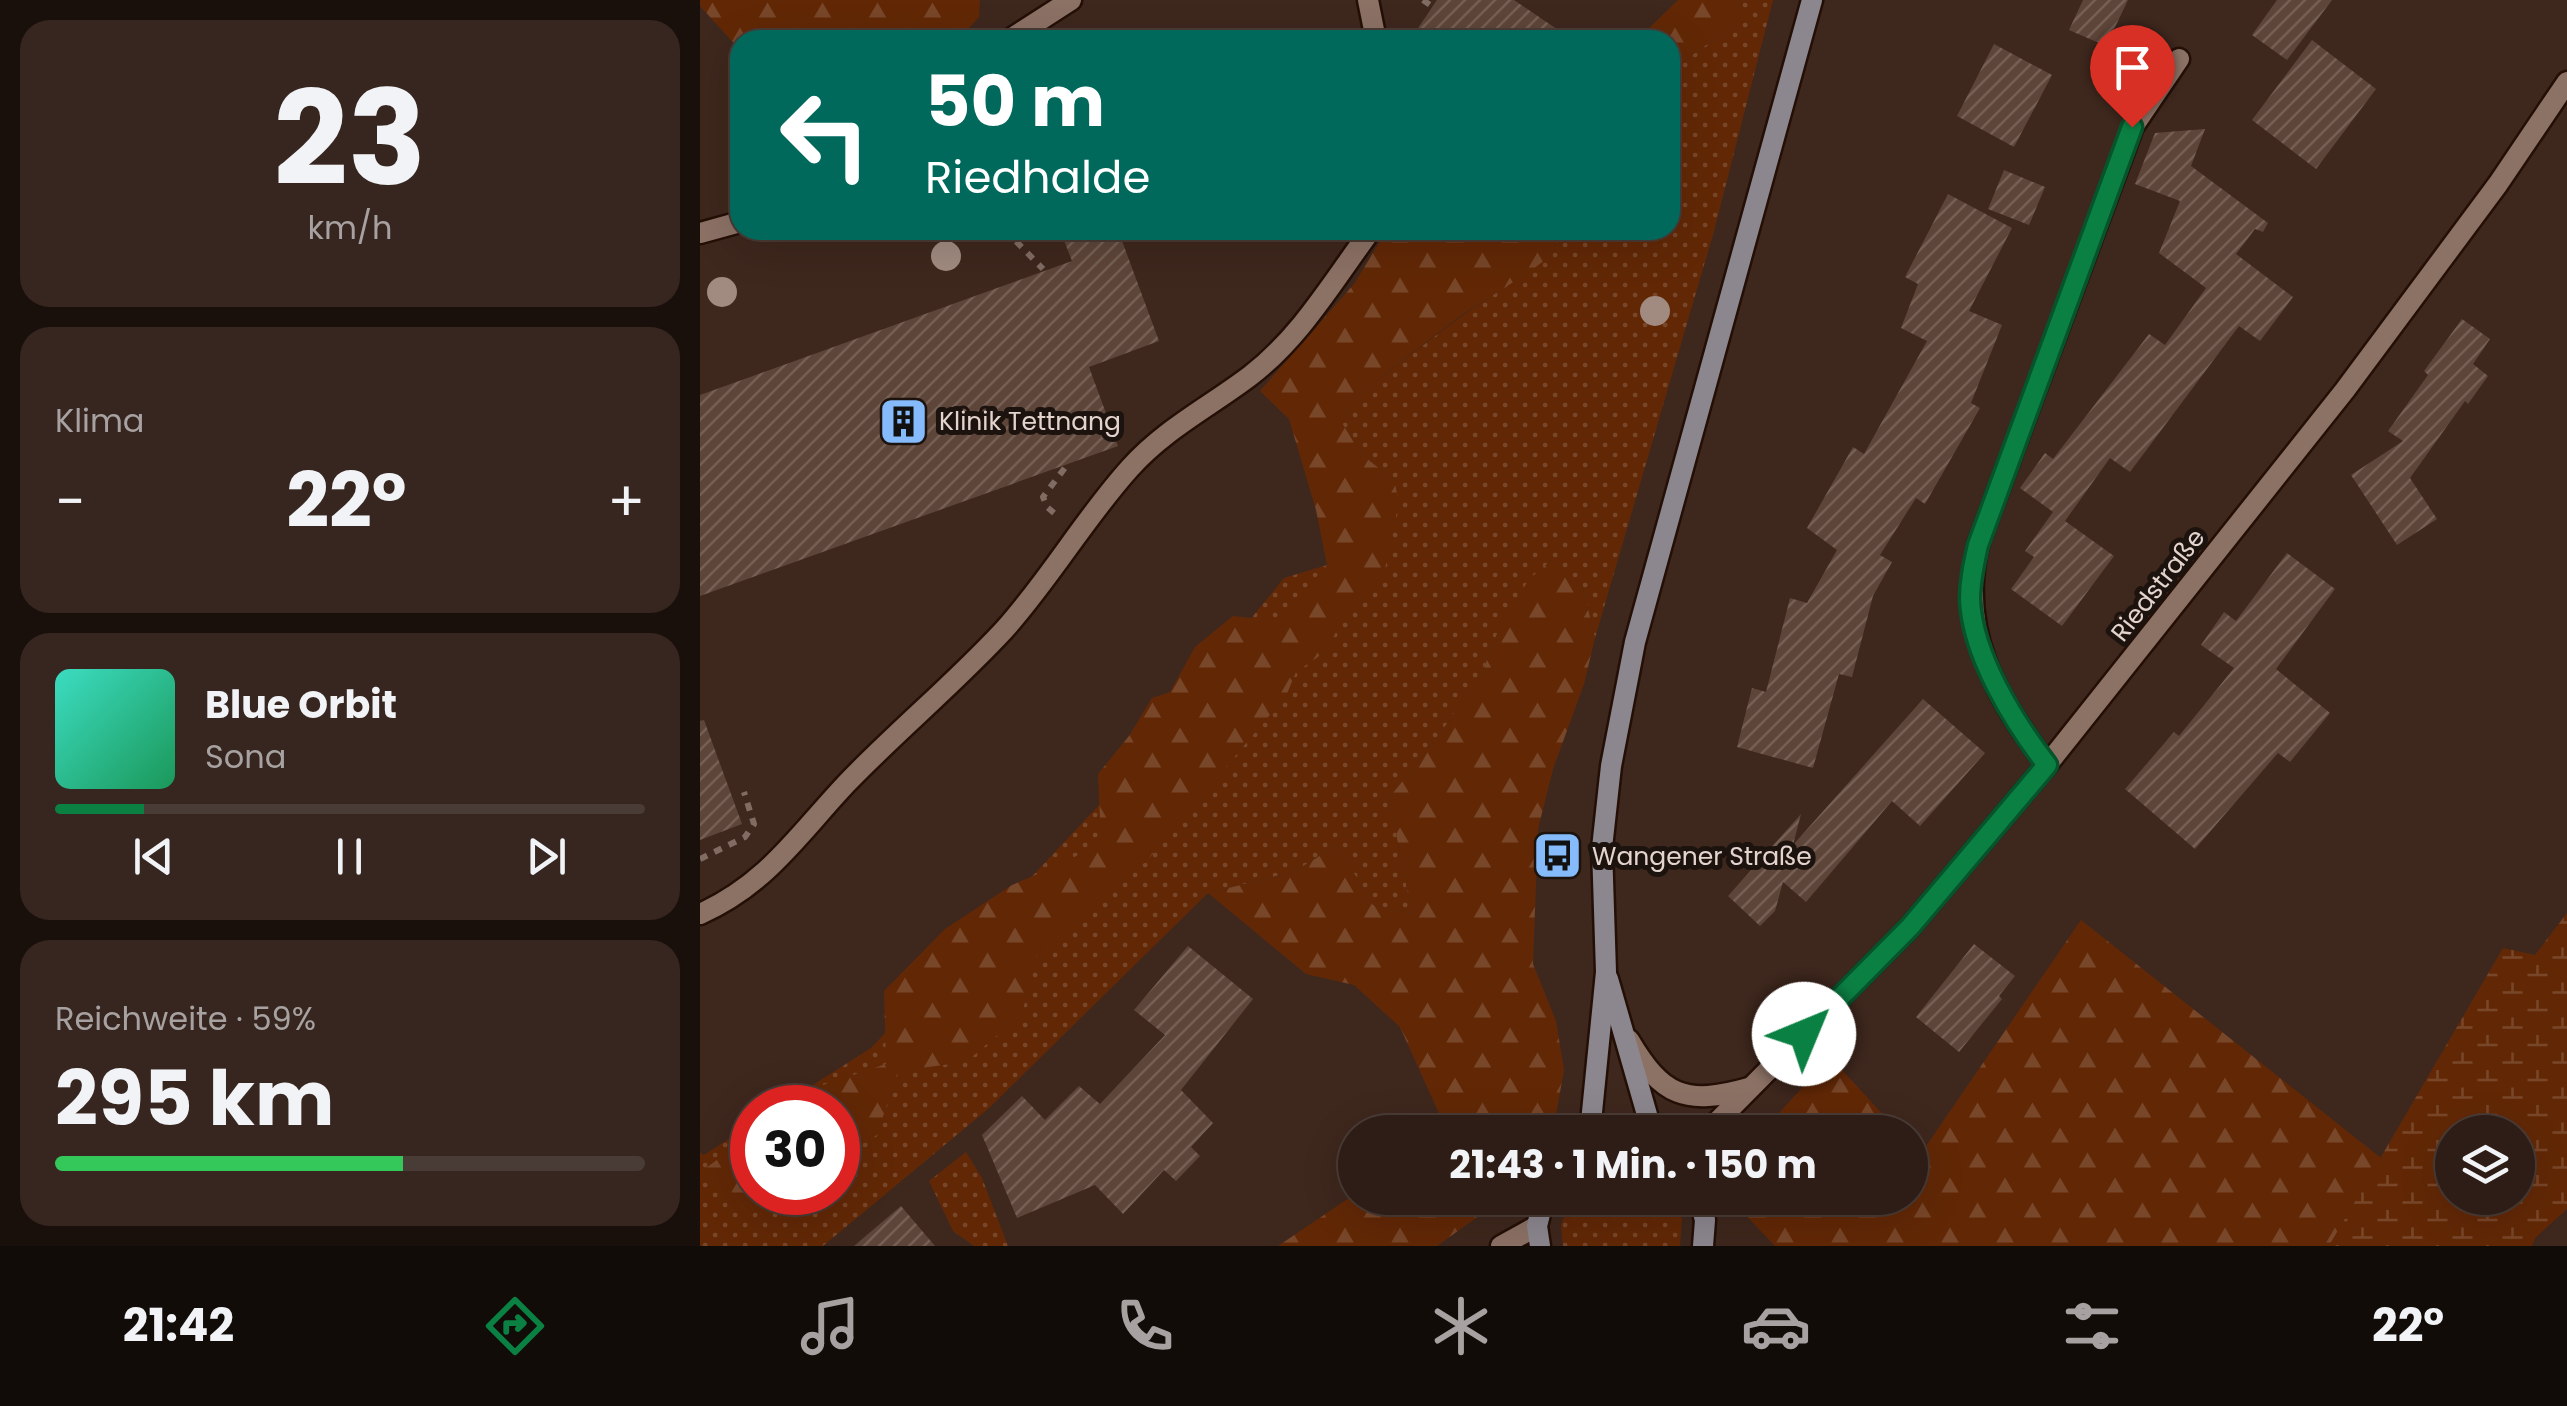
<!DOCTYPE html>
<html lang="de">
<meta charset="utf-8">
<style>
body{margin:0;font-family:Poppins,sans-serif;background:#36261f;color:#f1f3f6;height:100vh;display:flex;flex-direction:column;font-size:38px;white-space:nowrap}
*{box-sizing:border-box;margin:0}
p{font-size:32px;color:#a7a2a1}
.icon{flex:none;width:55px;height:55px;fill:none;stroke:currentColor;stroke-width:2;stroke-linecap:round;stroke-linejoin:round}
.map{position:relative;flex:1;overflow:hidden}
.panel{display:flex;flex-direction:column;gap:20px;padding:20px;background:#19100c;width:700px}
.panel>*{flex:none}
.guide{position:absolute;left:30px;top:30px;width:950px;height:210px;border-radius:30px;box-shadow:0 10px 40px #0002,0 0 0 2px #493b35;background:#00695c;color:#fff;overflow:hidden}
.buttons{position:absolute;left:1735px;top:1115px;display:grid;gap:20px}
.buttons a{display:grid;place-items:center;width:100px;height:100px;border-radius:50%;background:#2e1d16;box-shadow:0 10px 40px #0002,0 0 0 2px #493b35;font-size:50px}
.speed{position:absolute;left:30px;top:1085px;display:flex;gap:20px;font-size:50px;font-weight:700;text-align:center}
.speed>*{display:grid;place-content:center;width:130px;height:130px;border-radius:50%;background:#2e1d16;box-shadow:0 10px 40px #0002,0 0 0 2px #493b35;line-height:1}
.speed .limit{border:15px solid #d22;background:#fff;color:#111}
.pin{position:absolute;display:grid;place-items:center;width:85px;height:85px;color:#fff;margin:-102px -42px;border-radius:50% 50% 50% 0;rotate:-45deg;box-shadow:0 0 10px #0007}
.pin .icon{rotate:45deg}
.me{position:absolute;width:110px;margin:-55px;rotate:45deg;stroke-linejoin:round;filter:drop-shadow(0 0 8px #0008)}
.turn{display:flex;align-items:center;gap:35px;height:210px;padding:0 30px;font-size:45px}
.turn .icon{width:130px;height:130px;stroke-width:2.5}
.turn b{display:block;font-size:70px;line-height:85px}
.big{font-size:75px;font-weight:700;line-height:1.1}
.panel .card{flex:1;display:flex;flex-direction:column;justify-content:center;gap:15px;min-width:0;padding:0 35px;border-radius:30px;background:#36261f}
.panel .dial{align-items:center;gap:0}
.dial b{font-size:130px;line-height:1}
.song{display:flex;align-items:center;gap:30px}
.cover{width:120px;height:120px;border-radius:15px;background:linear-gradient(135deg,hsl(170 70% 55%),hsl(150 70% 35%))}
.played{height:10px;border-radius:5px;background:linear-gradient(90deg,#0b8043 15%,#493b35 15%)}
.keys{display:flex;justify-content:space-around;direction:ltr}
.heat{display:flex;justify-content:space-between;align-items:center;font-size:55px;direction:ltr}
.charge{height:15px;border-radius:8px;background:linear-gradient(90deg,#34c759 59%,#493b35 0)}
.trip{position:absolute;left:638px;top:1115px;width:590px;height:100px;border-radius:50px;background:#2e1d16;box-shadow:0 10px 40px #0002,0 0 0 2px #493b35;font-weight:700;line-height:100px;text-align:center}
.menu{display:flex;height:160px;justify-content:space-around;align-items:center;background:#120c09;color:#a7a2a1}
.menu .icon{width:70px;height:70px}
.menu .current{color:#0b8043}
.menu b{font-size:45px;color:#f1f3f6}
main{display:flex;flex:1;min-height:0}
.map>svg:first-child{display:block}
.grass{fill:url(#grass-dots)}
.forest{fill:url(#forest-firs)}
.wetland{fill:url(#wetland-marsh);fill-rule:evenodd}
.building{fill:url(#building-hatch)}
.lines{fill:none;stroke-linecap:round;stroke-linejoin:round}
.lane-casing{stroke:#240f06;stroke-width:25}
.street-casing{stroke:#240f06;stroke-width:25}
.secondary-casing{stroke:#240f06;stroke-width:25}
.path{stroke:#806c63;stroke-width:6;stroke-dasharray:8 8;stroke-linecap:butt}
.lane{stroke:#8c7165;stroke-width:20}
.street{stroke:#8c7165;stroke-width:20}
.secondary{stroke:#8c878f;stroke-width:20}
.tree{fill:#a18b81}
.route-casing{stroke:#07532c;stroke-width:25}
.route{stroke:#0b8043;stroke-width:18}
.labels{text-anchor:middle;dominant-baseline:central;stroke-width:10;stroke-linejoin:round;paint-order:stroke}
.poi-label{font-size:25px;fill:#e3d4cd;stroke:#1d130e;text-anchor:start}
.street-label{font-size:25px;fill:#e3d4cd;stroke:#1d130e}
</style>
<main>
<section class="panel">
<div class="card dial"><b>23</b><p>km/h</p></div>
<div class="card"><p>Klima</p>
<div class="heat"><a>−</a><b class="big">22°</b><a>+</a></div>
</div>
<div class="card">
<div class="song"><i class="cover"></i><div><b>Blue Orbit</b><p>Sona</p></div></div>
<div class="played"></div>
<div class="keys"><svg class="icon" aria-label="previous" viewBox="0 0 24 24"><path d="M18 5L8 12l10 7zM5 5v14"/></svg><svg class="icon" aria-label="pause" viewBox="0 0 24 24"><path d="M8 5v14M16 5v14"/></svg><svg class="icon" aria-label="next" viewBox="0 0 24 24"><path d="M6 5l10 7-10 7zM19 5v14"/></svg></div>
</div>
<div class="card"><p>Reichweite · 59%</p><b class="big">295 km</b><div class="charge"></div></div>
</section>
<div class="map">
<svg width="1867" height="1246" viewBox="0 0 1867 1246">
<defs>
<pattern id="grass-dots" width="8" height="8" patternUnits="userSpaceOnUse" patternTransform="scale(2.5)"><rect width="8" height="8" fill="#622806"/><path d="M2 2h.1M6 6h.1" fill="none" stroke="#784629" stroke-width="1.8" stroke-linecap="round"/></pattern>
<pattern id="forest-firs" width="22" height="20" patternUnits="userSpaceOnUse" patternTransform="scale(2.5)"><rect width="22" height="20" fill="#622806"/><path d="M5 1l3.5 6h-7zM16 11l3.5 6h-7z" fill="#784629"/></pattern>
<pattern id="wetland-marsh" width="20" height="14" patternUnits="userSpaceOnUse" patternTransform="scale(2.5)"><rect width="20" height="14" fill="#622806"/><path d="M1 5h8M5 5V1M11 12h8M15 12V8" fill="none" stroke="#784629"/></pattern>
<pattern id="building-hatch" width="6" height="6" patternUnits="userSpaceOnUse" patternTransform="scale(2.5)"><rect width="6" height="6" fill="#5e4539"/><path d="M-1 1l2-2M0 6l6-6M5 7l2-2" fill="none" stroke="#755f54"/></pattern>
</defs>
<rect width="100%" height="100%" fill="#3e271d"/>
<!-- grass -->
<g class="grass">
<path d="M1042,0H1073L1014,231L895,638L883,588L851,560L799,629L781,675L737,738L689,798L712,914L673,905L637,845L594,872L508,893L288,1109L123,1246H0V1153L4,1155L52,1124V1192H138V1108L78,1107L171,1048L400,804L584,578L627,565L694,480L666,458L641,422L659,394L763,315L845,260L866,230H970V71L1035,24Z"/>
<path d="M266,1152L282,1178L308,1246H274L253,1231L229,1181Z"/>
<path d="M871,1198H973L982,1217L980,1246H863L861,1225Z"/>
</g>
<!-- forest -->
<g class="forest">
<path d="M0,0H280L279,17L258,40H40V50L0,6Z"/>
<path d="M978,0H1042L1035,24L970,71V40H937Z"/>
<path d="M687,230H866L845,260L829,272L763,314L659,394L641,422L666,458L694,480L699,502L682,583L651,605L625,652L596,672L586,696L445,863L428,868L336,957L322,1014L266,1062L198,1071L177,1135L138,1158V1108L90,1107L123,1085L186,1064L184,991L245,929L312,885L370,860L401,840L398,774L429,736L452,698L470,692L495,647L533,616L577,621L627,565L616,510L589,419L560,391L654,284Z"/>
<path d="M852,560L883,588L895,638L884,684L853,769L838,829L833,964L856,1021L864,1070L856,1115L849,1132H729L742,1120L700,1027L654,985L606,974L508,893L594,872L637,845L673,905L712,914L689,798L737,738L781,675L799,629L829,579Z"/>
<path d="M1381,920L1681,1158L1629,1246H1075L1039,1208V1198H1210V1145L1220,1155Z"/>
<path d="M1130,1057L1199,1132H1062Z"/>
<path d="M52,1134V1192L79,1193L48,1211L2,1171Z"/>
<path d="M655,1194V1198H804L737,1246H578Z"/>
</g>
<!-- wetland -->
<path class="wetland" d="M1867,913V1209L1835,1238L1832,1246H1629L1803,948L1835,955ZM1752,1132H1818V1198H1752Z"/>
<!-- building -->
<g class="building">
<path d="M737,0H814L873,40H710Z"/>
<path d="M1383,0H1428L1406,46L1369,30Z"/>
<path d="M1577,0H1632L1587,60L1552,35Z"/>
<path d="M1612,40L1676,89L1616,169L1552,120Z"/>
<path d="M1294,44L1352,75L1314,147L1257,116Z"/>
<path d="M1505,129L1491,166L1568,223L1563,232L1555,229L1536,254L1593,297L1560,341L1539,326L1430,472L1410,458L1365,521L1414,556L1362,626L1311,589L1334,557L1325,551L1353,512L1320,488L1345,453L1353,459L1449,334L1465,345L1506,288L1459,253L1480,201L1435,184L1455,133Z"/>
<path d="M1304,170L1345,187L1329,225L1288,209Z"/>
<path d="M1248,194L1312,228L1269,311L1302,325L1271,403L1280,408L1225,504L1216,498L1180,555L1192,562L1173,596L1152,677L1139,674L1113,768L1037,747L1052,688L1066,692L1090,598L1107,603L1137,550L1107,528L1153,447L1164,454L1227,341L1201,328L1218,284L1205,277Z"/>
<path d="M360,230H418L459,341L389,367L418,446L0,596V395L372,261Z"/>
<path d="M1762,319L1790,339L1773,364L1788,376L1768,404L1765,401L1710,478L1737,519L1697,545L1651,475L1703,441L1688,431L1728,375L1724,371Z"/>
<path d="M1587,553L1635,589L1576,669L1630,713L1590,762L1578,753L1495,849L1425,789L1474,732L1479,736L1534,668L1501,645L1524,612L1536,621Z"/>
<path d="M1223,699L1285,753L1220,826L1192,801L1106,902L1083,882L1075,911L1060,926L1028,896L1101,814L1093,845Z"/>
<path d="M4,720L42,824L0,840V721Z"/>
<path d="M1274,944L1315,976L1299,996L1302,999L1259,1052L1216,1017Z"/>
<path d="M488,946L553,999L481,1090L513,1123L491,1147L500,1156L476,1181L464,1170L423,1214L395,1185L317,1218L282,1135L322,1096L345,1120L379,1086L400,1104L465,1035L434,1010Z"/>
<path d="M201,1206L235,1246H154Z"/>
</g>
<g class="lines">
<defs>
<g id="lane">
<path d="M668,0L676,40"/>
<path d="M309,40L371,0"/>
<path d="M0,233L40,222"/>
<path d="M0,914C67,884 98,835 146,784C197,731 254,684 304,630C350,579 384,519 430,468C465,429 509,407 550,376C601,337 633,281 671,230"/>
</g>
<g id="street">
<path d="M1347,765C1296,697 1258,632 1278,545L1433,127L1479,59"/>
<path d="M929,1040C962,1096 985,1106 1049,1088"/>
<path d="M1007,1132L1210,927L1347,765L1645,390L1798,184L1867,82"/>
<path d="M801,1246L837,1226"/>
</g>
<g id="secondary">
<path d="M908,979L952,1132"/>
<path d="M890,1132L906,972L902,848L911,766L935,642L1112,0"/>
<path d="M999,1198L1005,1220L1003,1246"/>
<path d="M840,1246L837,1226L844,1198"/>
</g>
</defs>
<!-- lane casing -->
<use href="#lane" class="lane-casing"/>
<!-- street casing -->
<use href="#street" class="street-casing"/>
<!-- secondary casing -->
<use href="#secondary" class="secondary-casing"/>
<!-- path -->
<g class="path">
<path d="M723,0L733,7"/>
<path d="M305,230L343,269"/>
<path d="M354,513L347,507L343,497L367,465"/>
<path d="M0,859L45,837L54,824L44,792"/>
</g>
<!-- lane -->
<use href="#lane" class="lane"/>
<!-- street -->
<use href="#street" class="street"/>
<!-- secondary -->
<use href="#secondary" class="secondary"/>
</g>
<!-- trees -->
<g class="tree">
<circle cx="246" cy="256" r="15"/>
<circle cx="22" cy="292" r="15"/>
<circle cx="955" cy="311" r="15"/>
</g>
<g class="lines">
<defs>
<path id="route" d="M1104,1034L1210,927L1347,765C1314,722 1272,655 1270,599C1270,580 1274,563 1278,545L1432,127"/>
</defs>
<!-- route casing -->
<use href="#route" class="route-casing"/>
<!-- route -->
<use href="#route" class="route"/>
</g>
<!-- icons -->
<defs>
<symbol id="building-square" viewBox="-11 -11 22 22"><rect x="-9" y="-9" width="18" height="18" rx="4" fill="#85bbfb" stroke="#1d130e"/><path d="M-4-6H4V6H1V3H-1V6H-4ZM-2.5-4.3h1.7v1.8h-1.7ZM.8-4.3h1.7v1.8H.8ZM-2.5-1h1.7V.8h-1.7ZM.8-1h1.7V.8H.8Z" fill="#111"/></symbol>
<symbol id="bus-square" viewBox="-11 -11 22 22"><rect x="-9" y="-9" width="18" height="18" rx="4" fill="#85bbfb" stroke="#1d130e"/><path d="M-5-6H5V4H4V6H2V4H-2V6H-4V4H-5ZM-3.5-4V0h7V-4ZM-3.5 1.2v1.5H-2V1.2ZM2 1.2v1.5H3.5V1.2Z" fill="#111"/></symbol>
</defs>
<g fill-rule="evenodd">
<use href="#building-square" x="176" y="394" width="55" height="55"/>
<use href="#bus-square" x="830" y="828" width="55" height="55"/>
</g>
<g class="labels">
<!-- poi labels -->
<g class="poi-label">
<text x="239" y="421">Klinik Tettnang</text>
<text x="892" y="856">Wangener Straße</text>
</g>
<!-- street labels -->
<g class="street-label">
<text transform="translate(1458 585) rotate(-52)">Riedstraße</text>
</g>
</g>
</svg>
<div class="buttons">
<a><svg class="icon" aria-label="layers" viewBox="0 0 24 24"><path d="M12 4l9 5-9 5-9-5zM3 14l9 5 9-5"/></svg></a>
</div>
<div class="speed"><div class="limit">30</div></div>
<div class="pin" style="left:1432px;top:127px;background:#d93025"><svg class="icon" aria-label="arrive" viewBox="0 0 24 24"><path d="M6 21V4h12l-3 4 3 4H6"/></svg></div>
<svg class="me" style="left:1104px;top:1034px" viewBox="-20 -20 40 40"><circle r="19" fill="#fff"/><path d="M0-13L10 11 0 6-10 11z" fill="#0b8043"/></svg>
<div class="trip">21:43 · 1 Min. · 150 m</div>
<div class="guide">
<div class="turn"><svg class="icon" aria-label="left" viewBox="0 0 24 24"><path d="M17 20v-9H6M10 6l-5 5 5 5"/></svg><div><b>50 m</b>Riedhalde</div></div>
</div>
</div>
</main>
<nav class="menu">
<b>21:42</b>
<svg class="icon current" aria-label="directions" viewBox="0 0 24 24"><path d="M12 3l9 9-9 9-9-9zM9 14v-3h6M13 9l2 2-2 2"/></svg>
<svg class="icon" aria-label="music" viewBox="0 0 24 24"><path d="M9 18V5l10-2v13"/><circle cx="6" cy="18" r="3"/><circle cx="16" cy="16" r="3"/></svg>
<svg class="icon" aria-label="phone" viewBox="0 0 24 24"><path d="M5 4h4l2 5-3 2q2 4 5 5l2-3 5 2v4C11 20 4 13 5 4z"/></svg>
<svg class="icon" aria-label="climate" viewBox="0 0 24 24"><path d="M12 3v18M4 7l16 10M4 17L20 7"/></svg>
<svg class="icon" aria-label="car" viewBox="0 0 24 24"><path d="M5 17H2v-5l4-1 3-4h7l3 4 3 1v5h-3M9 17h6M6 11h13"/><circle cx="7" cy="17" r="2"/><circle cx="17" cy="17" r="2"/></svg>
<svg class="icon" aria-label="filters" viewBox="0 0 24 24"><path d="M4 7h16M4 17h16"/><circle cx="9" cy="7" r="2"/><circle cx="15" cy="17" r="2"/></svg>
<b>22°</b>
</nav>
